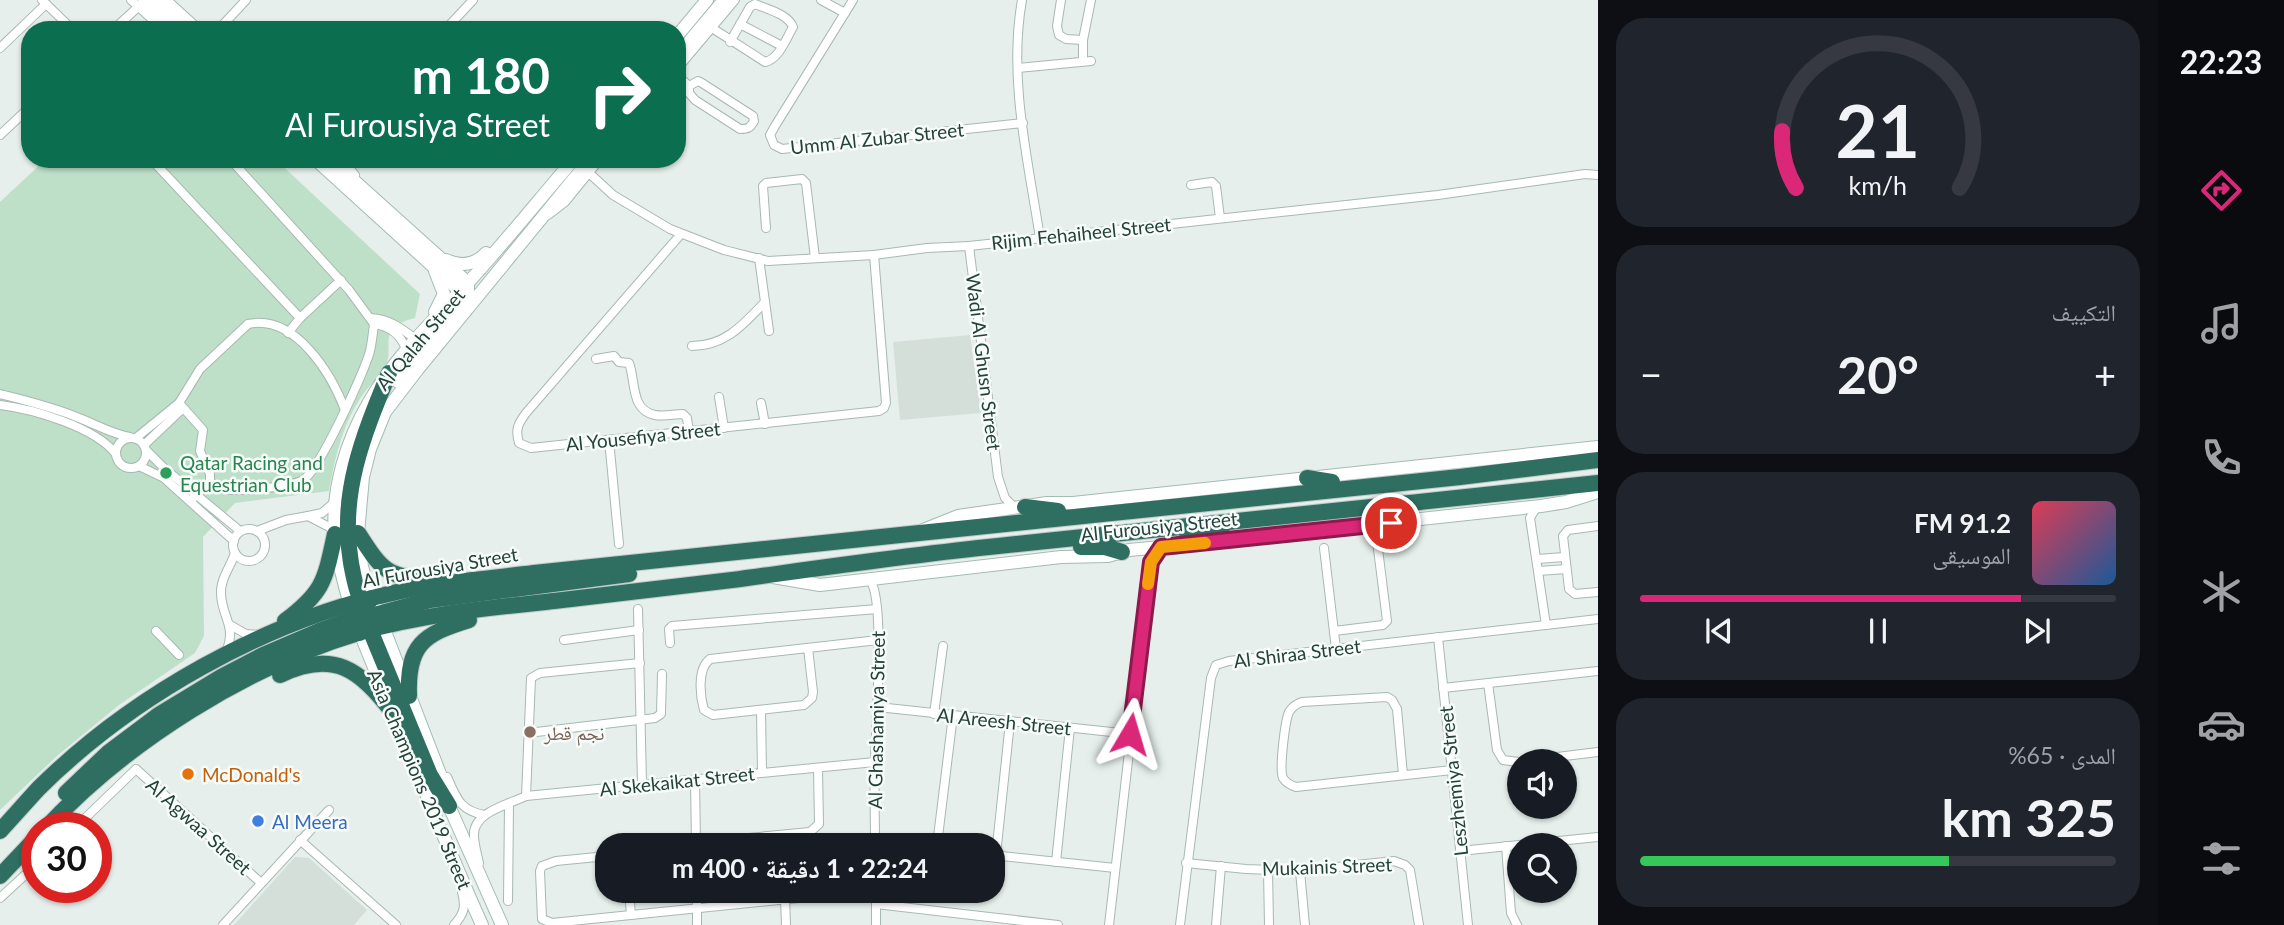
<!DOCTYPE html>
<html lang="ar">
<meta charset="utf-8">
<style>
body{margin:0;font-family:Lato,"Noto Naskh Arabic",sans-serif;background:#20242c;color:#f1f3f6;direction:rtl;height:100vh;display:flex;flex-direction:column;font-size:26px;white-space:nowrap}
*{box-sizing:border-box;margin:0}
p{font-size:23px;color:#9ea1a6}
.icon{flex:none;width:38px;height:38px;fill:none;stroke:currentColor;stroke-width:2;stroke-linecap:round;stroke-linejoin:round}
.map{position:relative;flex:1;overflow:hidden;direction:ltr}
.panel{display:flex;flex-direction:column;gap:18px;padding:18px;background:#0d0f14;width:560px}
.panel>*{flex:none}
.banner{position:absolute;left:21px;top:21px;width:665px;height:147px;border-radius:28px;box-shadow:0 2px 5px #0004;direction:rtl;background:#0b6e4f;color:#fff;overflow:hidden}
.fabs{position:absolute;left:1507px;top:749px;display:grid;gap:14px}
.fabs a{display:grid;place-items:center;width:70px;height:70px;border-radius:50%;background:#171b24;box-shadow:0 2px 5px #0004;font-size:35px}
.speed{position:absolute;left:21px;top:812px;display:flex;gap:14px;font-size:35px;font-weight:700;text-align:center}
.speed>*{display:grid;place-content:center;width:91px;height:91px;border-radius:50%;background:#171b24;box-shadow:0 2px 5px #0004;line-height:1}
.speed .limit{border:10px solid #d22;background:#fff;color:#111}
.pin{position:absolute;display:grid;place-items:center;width:60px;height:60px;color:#fff;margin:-30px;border:4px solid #fff;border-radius:50%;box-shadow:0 2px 7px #0007}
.me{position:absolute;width:77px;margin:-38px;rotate:7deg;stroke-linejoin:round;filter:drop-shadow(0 0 5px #0008)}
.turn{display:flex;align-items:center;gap:24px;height:147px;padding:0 21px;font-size:32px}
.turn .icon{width:91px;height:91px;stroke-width:2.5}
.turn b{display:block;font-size:49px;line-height:60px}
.big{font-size:52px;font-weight:700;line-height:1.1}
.panel .tile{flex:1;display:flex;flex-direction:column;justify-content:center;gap:10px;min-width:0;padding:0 24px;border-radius:28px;background:#20242c}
.panel .dial{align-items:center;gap:0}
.dial svg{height:182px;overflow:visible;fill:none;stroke:#363941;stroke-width:7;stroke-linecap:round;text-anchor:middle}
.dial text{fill:#f1f3f6;stroke:none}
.song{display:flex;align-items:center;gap:21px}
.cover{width:84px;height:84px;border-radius:10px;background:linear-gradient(135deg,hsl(350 70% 55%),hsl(210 70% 35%))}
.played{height:7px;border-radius:4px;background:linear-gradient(90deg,#db2777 80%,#363941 80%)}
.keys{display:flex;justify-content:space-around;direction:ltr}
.heat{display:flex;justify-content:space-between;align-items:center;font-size:38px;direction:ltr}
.charge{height:10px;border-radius:5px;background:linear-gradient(90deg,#34c759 65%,#363941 0)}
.trip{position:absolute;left:595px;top:833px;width:410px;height:70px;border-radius:28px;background:#171b24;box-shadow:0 2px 5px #0004;font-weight:700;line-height:70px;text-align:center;direction:rtl}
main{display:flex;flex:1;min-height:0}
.menu{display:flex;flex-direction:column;width:126px;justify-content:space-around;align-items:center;background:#090b0e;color:#9ea1a6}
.menu .icon{width:49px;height:49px}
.menu .active{color:#db2777}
.menu b{font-size:32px;color:#f1f3f6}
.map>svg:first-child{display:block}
.built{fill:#d4dfda}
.green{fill:#bfe0c8}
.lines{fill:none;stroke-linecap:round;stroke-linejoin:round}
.street-casing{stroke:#a8b8b2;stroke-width:10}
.secondary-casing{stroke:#a4bbb3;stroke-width:14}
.highway-casing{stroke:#c2cac8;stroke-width:18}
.street{stroke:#fff;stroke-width:8}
.secondary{stroke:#fff;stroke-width:12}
.highway{stroke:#2f6f62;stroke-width:16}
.route-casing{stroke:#8e194d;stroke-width:18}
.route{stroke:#db2777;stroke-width:12}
.slow{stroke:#f59e0b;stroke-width:12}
.leisure-dot{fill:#2e9e5b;stroke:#f7fbf9;stroke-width:2.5}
.education-dot{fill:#8d6e63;stroke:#f7fbf9;stroke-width:2.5}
.food-dot{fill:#e8710a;stroke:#f7fbf9;stroke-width:2.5}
.shop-dot{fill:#3f7fe0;stroke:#f7fbf9;stroke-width:2.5}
.labels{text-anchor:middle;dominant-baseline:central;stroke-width:5;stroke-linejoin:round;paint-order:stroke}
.street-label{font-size:19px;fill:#24423a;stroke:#f7fbf9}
.leisure-label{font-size:19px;fill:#27864d;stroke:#f7fbf9;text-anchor:start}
.education-label{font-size:19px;fill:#785e54;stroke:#f7fbf9;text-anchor:start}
.food-label{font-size:19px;fill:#c56008;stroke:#f7fbf9;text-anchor:start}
.shop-label{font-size:19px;fill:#366cbe;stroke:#f7fbf9;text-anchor:start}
</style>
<main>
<nav class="menu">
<b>22:23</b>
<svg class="icon active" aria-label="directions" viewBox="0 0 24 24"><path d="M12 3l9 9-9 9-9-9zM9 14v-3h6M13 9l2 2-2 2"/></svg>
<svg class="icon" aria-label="music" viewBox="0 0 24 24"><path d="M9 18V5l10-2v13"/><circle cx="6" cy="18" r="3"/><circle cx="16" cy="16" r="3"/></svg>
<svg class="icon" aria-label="phone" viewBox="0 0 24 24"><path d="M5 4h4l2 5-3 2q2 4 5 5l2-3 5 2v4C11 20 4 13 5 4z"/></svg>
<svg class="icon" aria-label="climate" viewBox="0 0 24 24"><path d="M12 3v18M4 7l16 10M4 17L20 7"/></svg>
<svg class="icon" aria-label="car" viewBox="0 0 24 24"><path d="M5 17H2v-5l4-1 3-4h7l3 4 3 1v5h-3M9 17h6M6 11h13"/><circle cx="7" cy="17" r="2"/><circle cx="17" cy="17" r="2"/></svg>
<svg class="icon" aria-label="filters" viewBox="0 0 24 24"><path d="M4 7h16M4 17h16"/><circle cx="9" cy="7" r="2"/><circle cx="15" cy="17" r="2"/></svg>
</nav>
<section class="panel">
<div class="tile dial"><svg viewBox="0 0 100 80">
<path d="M14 69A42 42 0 1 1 86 69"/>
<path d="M14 69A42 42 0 0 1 8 44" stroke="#db2777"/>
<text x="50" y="56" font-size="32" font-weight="700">21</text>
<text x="50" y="72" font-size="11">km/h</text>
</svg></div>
<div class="tile"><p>التكييف</p>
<div class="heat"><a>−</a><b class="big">20°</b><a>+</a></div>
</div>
<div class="tile">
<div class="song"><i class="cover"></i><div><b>91.2 FM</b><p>الموسيقى</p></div></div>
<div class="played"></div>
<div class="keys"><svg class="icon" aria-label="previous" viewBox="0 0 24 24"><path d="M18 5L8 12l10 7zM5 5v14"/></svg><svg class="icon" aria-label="pause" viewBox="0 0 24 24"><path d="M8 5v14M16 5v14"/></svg><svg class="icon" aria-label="next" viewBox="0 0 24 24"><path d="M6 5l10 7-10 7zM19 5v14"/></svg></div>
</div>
<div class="tile"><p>المدى · 65%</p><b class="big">325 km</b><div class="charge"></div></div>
</section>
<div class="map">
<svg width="1598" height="925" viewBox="0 0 1598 925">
<rect width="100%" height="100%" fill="#e6efeb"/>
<!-- built -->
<g class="built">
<path d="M970,335L981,413L900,420L893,342Z"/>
<path d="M295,857L309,858L367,910L354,925H234Z"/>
</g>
<!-- green -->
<path class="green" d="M46,159H275L420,294L415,318C374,328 396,346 385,367C380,377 370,384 364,393C343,422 335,457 329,491L235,503L203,537L204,636L195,653L119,705L58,755L0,810V202Z"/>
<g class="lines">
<defs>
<g id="street">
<path d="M42,0L73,30"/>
<path d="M131,0L164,30"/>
<path d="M167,0L200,30"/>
<path d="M821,0L845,13"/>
<path d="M853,0L775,126L770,135L774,145L782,149L1023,123"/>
<path d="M1022,0C1008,78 1028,160 1040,238"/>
<path d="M1061,0L1057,26L1059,35L1066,39L1083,40"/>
<path d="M740,24L782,46"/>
<path d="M712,28L765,62C779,59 786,39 793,27C788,14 767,9 755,4L750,7L730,42"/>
<path d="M113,30L138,7"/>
<path d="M218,30L246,0"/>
<path d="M445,30L473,0"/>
<path d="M0,48L46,4"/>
<path d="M1083,61V40L1091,0"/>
<path d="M1018,68L1091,61"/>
<path d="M677,69L735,0"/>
<path d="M677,75L689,86V93L695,100L740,129C748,129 750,128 754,121L753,116L702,83L698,81L689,86"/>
<path d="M0,135L30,107"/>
<path d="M151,159L300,318"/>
<path d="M342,159L355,175"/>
<path d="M588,172L613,195L670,229L724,250L768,261L874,255L927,248L969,246L1438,195L1585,174L1598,175"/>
<path d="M1191,185L1212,182L1216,186L1220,218"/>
<path d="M548,215L565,202L600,159"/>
<path d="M766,228L763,186L766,183L802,179L806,183L815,258"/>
<path d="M681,234L526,413C518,424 515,429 519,443L531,448L879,411L884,408L886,403L874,255"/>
<path d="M969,246L998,477L1005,498L1015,508"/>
<path d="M759,258L769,331"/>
<path d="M371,318C390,319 402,329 417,340"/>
<path d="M374,324C391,326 401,335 407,351"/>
<path d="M288,333L300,318L341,280"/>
<path d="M692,346C725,346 743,325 765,302"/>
<path d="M596,359L614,356L619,362L629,363C636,381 630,410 655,415C664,417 674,414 683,414L687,418L689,432"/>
<path d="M0,394C27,401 53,407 79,418C97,425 112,434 130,437"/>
<path d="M719,397L724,428"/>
<path d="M761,403L765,424"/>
<path d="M0,405C33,409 95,427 116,454"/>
<circle cx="131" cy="453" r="15"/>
<path d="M136,438L179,403"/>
<path d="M609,440L619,544"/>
<path d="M144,445L182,409"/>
<path d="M146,450L164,468L240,531"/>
<path d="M139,466L164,478L234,541"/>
<path d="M210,482V474L200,451L203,430L179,403L200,369L248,324C295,314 331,373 345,410"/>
<path d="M191,500L210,482C214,484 218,488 223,489C237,492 292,487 303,480C319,471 365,371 370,351C372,342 373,333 374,324L349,290L230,159"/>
<path d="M1537,506L1530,518L1546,625"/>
<path d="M1598,526L1568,530L1563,536L1569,589L1575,594L1598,592"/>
<circle cx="249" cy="545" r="16"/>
<path d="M335,530L308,516L322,513L336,501"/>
<path d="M257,531L286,520L308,516"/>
<path d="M1324,548L1336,649"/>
<path d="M1538,559L1564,557"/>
<path d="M1539,571L1566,569"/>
<path d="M870,580C886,601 875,731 875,764C874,791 875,818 875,845"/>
<path d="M638,609L642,784"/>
<path d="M230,625L246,634L259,635"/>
<path d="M156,631L179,655"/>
<path d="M1334,631L1383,625L1387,621L1377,541"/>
<path d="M1438,637L1468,925"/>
<path d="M564,640L639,630"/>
<path d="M670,643L669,629L672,626L877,609"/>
<path d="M808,648L813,692L812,698L804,705L713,715L704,710C700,696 697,669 710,659L878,640"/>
<path d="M226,652C237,626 222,618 221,594C220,579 231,566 235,553"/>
<path d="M1488,683L1497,750L1503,760L1519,762"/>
<path d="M1443,688L1598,671"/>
<path d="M878,707L1130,734"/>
<path d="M761,711L762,772"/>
<path d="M934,714L943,646"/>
<path d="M528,733L655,718L661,714L662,674"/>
<path d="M1524,761L1598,752"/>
<path d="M1403,775L1397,709L1392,700L1387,697L1302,702C1296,704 1292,707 1289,712C1285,721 1279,770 1283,778C1286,783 1290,785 1296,787L1452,770"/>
<path d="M447,777C457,798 459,810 484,815"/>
<path d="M695,779L696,845"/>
<path d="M526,796L531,678L540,673L640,663"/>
<path d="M75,828L136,769L261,883"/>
<path d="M300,840L396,925"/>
<path d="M875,842L906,845"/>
<path d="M696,843L810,832L819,824L818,769"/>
<path d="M937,845L953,715"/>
<path d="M1506,846L1511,913L1517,925"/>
<path d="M1460,851L1598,837"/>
<path d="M992,855L1115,868"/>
<path d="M996,855L1010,722"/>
<path d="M607,856L556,861L542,866L540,871L542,919L552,923L869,891"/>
<path d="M1056,862L1070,728"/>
<path d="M479,863C477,854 474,844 474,835C473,812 510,804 526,796L875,762"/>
<path d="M1186,863L1246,869L1300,871L1394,861L1405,865L1410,870L1419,925"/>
<path d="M1268,870L1269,925"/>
<path d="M1300,871L1305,925"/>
<path d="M629,891L631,915"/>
<path d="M697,891V925"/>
<path d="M876,891V925"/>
<path d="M0,898L37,864"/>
<path d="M785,898L786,925"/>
<path d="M508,901L509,805"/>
<path d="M876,904L1058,925"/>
<path d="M223,925L329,810"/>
<path d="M454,925C464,914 466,907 462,892"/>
<path d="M1109,925L1151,562L1161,547"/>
<path d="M1180,925L1211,678L1216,665L1229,661L1598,619"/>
<path d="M1216,925L1221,866"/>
</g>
<g id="secondary">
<path d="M144,0L176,30"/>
<path d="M158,0L190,30"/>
<path d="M677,36L707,0"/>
<path d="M677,56L724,0"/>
<path d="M315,159L460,291H467"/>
<path d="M330,159L468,283V291L465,299L412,361L398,382"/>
<path d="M446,260C461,267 475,265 486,253"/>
<path d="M435,312L444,294L435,271"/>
<path d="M923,530L958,516L1047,503H1073L1598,447"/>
<path d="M1207,542L1541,506L1566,502L1598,492"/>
<path d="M773,577L820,585L1061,557L1108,556L1129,550L1182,545"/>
<path d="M482,925C450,854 421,782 392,710C368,653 341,596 335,534C331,490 347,439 369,402C394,358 433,321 467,284C504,243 538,201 574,159"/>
<path d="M502,925L449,806L447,792L372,598L362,567L358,533L363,477L370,449L385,412L418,369L590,159"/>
</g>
<g id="highway">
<path d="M1307,478L1332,482"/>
<path d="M1025,507L1058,511"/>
<path d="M358,533C381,569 388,580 434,578"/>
<path d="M1174,546L1201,536L1222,533"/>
<path d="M1081,547H1105L1122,552"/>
<path d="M366,609C357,596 354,579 351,563C339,494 363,436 389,373"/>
<path d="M366,620L430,775L449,806"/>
<path d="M285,621C324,592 325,580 335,534"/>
<path d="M359,633L378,614L430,600L629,574"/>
<path d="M280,675C334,649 361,670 393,713"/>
<path d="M409,696C407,645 423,634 469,620"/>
<path d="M66,793L108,753L160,714L221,677L263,655L319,631L355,618L372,598"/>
<path d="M46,828C127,741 247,666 361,632C423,614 489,608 554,601C613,594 672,587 732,580C820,568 909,555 998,546C1198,526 1398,504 1598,483"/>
<path d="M0,831C13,817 26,802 39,788C132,696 265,621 393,593C439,582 488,579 534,573L1460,477L1598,460"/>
<path d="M0,876L37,837"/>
</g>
</defs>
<!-- street casing -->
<use href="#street" class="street-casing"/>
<!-- secondary casing -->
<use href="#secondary" class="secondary-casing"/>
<!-- highway casing -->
<use href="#highway" class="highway-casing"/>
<!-- street -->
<use href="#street" class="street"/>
<!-- secondary -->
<use href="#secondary" class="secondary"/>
<!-- highway -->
<use href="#highway" class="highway"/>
</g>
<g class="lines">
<defs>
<path id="route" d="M1130,734L1151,562L1161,547L1391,523"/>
</defs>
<!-- route casing -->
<use href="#route" class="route-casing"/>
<!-- route -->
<use href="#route" class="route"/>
<!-- slow -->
<path class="slow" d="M1148,584L1151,562L1161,547L1205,543"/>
</g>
<!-- markers -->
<circle class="leisure-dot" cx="166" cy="473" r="7"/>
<circle class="education-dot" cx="530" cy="732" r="7"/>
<circle class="food-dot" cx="188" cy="774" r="7"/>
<circle class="shop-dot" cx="258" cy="821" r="7"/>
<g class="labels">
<!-- street labels -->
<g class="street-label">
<text transform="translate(877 138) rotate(-6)">Umm Al Zubar Street</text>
<text transform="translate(1081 233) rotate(-6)">Rijim Fehaiheel Street</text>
<text transform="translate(420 339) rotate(-50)">Al Qalah Street</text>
<text transform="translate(984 362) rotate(83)">Wadi Al Ghusn Street</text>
<text transform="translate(643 436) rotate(-6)">Al Yousefiya Street</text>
<text transform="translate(1159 526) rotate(-6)">Al Furousiya Street</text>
<text transform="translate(440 567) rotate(-10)">Al Furousiya Street</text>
<text transform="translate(1297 653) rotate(-7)">Al Shiraa Street</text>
<text transform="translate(876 720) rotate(-89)">Al Ghashamiya Street</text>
<text transform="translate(1004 721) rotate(6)">Al Areesh Street</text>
<text transform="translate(420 779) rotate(67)">Asia Champions 2019 Street</text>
<text transform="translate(677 781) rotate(-6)">Al Skekaikat Street</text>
<text transform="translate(1453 781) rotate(-96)">Leszhemiya Street</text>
<text transform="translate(199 826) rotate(42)">Al Agwaa Street</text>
<text transform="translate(1327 866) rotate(-2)">Mukainis Street</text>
</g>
<!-- leisure labels -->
<g class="leisure-label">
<text x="180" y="462">Qatar Racing and<tspan x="180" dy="22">Equestrian Club</tspan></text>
</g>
<!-- education labels -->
<g class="education-label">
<text x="544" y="732">نجم قطر</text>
</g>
<!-- food labels -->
<g class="food-label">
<text x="202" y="774">McDonald's</text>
</g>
<!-- shop labels -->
<g class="shop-label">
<text x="272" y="821">Al Meera</text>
</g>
</g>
</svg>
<div class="fabs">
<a><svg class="icon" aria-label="sound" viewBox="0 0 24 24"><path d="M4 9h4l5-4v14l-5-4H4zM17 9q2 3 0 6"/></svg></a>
<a><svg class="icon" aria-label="search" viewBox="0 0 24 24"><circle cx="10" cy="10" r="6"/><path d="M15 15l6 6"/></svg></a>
</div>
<div class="speed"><div class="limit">30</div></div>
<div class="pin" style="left:1391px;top:523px;background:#d93025"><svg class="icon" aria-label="arrive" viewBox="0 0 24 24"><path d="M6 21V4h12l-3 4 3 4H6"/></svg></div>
<svg class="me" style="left:1130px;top:734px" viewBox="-20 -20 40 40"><path d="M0-17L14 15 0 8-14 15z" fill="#db2777" stroke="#fff" stroke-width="4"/></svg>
<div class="trip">22:24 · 1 دقيقة · 400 m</div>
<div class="banner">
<div class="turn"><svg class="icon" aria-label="right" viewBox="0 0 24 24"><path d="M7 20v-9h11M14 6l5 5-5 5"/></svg><div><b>180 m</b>Al Furousiya Street</div></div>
</div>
</div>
</main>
